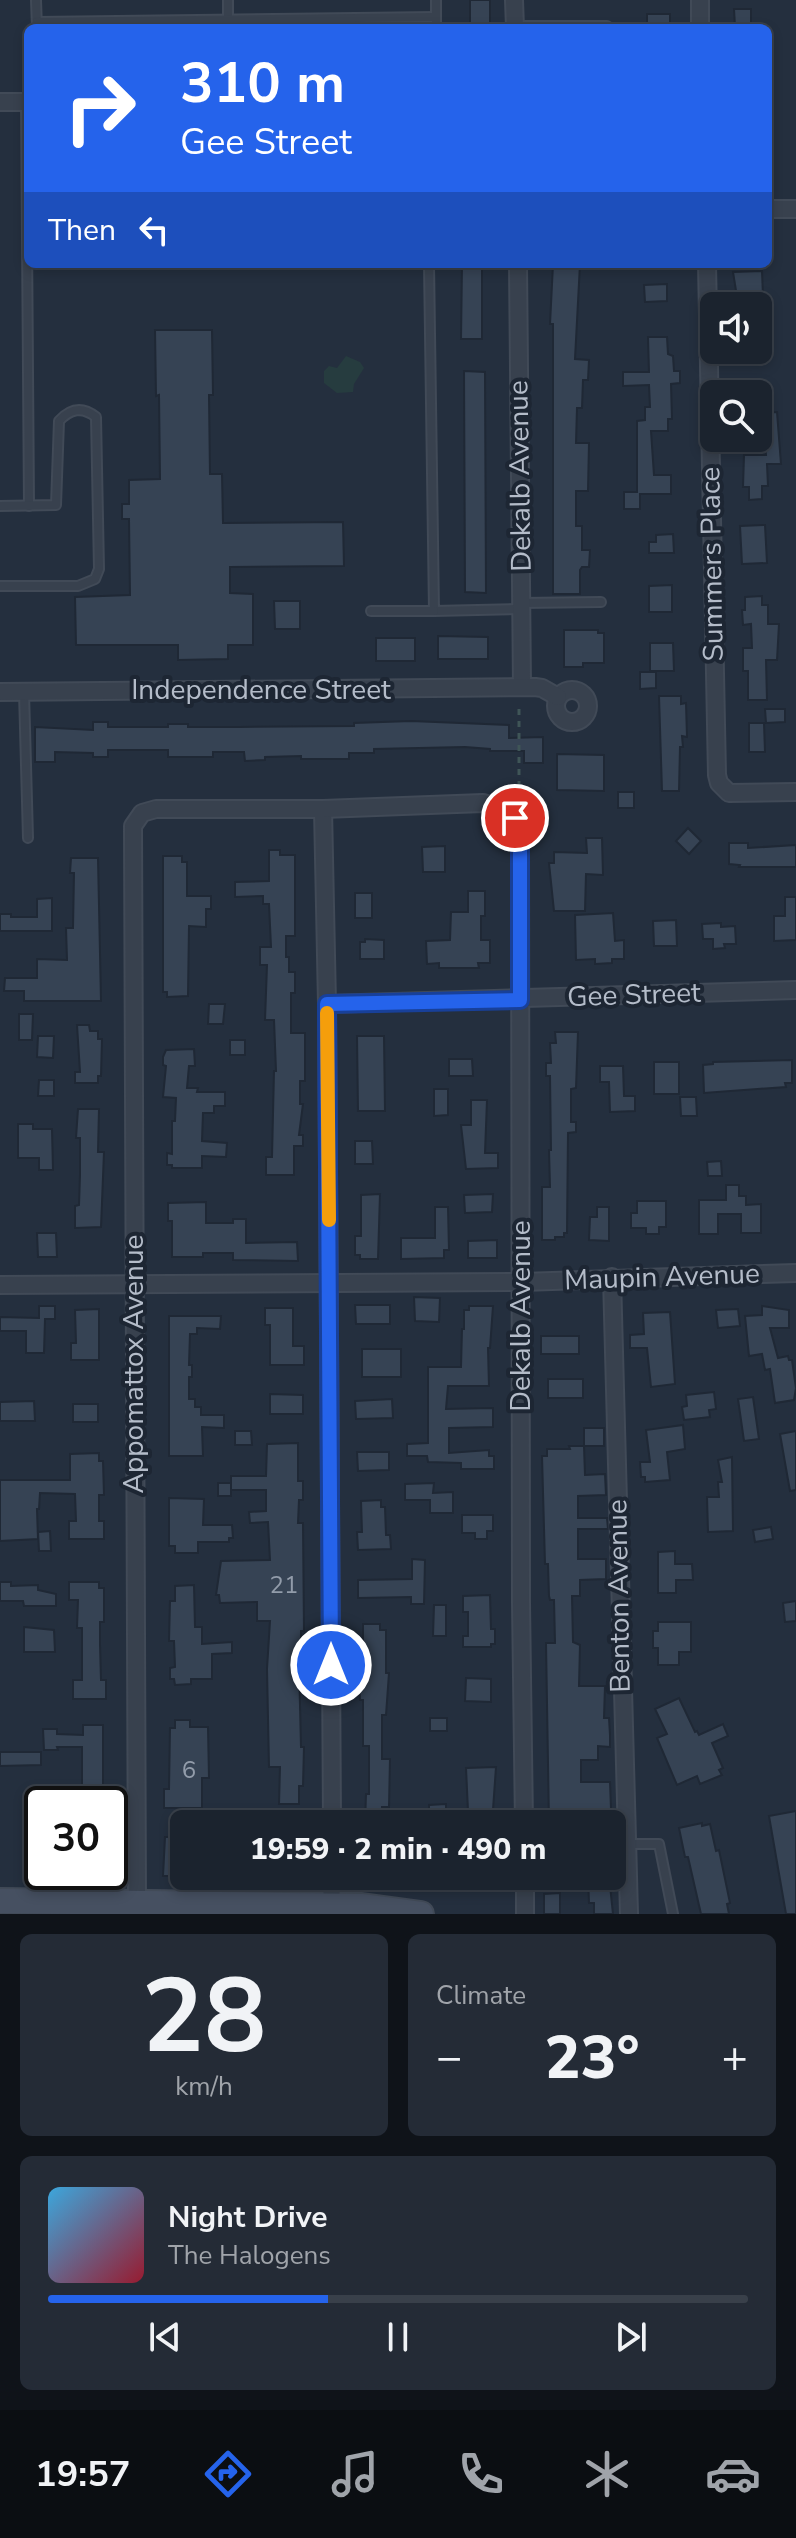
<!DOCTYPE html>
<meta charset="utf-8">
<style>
body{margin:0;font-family:"Nunito Sans",sans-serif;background:#242b36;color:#f1f3f6;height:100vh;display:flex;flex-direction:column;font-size:30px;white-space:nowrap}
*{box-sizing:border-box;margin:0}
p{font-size:26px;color:#a0a4aa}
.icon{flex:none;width:44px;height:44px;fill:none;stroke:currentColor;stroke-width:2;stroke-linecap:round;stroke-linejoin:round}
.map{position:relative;height:1914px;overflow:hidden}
.sheet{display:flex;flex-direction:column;gap:20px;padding:20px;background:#0f1319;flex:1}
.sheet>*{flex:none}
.guide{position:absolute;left:24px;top:24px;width:748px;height:244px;border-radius:12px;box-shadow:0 4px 12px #0003,0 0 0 2px #39404a;background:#2563eb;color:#fff;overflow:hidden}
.buttons{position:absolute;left:700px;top:292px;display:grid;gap:16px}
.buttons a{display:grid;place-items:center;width:72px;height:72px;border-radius:12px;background:#1b232e;box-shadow:0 4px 12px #0003,0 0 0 2px #39404a;font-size:40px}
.speed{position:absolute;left:24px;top:1786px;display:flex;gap:16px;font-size:40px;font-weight:700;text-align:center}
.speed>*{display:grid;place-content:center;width:104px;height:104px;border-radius:50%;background:#1b232e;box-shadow:0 4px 12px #0003,0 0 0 2px #39404a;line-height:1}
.speed .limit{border:4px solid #111;border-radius:12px;background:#fff;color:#111}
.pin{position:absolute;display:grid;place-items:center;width:68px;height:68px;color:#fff;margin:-34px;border:4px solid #fff;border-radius:50%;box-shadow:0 2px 8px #0007}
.me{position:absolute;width:88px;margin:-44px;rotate:0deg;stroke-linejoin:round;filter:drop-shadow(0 0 6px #0008)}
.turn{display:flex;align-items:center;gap:28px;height:168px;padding:0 24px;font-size:36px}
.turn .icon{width:104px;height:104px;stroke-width:2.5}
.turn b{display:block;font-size:56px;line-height:68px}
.then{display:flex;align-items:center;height:76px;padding:0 24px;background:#0003;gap:16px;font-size:30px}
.big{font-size:60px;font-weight:800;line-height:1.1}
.sheet .card{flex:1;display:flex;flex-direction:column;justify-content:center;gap:12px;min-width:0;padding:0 28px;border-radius:12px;background:#242b36}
.sheet .dial{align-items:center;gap:0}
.dial b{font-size:104px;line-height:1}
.song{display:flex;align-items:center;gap:24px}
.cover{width:96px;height:96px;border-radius:12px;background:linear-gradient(135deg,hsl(200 70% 55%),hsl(350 70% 35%))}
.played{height:8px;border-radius:4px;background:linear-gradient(90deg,#2563eb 40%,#39404a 40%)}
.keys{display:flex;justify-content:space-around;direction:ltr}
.heat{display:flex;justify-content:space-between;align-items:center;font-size:44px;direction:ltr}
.sheet .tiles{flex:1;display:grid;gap:20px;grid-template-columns:1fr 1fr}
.card:last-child{grid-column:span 2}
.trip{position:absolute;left:170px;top:1810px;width:456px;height:80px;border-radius:12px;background:#1b232e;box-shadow:0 4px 12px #0003,0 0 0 2px #39404a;font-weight:800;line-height:80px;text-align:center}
.tab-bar{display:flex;height:128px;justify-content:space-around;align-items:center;background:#0b0e12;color:#a0a4aa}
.tab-bar .icon{width:56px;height:56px}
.tab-bar .selected{color:#2563eb}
.tab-bar b{font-size:36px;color:#f1f3f6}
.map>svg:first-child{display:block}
.green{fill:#263c3f}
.building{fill:#364354;stroke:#1f2835;stroke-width:2}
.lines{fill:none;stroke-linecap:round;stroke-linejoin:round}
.lane-casing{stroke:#414a57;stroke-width:12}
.street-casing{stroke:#414a57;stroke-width:20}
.secondary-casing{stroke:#414a57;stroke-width:28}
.path{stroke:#3f5557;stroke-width:3;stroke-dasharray:6 6;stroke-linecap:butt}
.lane{stroke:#38414e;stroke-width:8}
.street{stroke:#38414e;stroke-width:16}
.secondary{stroke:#465061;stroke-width:24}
.route-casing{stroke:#184099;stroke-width:20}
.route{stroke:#2563eb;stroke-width:14}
.slow{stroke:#f59e0b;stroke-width:14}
.labels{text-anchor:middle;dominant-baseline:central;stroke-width:8;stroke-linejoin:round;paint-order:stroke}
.number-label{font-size:24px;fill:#929caa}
.street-label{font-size:28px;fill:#b4bcc9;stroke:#1d2633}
</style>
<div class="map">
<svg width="796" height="1914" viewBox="0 0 796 1914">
<rect width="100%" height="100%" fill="#242f3e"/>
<!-- green -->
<path class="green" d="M346,356L360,362L364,368L354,384L353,392L337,393L324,383V371L329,366L337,368Z"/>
<!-- building -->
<g class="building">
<rect x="470" y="0" width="20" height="28"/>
<path d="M734,9H751V27H735Z"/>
<rect x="647" y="14" width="23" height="14"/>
<path d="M462,264H482V339H461Z"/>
<path d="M553,264H580L575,359L589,360L588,380H583L582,408H577L576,443H589L588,491H576V526H582V550H590L589,567H582L580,570V594H553V324H550Z"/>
<path d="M762,271L763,296L737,297L733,272Z"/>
<path d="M667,284V301L645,302L644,285Z"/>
<path d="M155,330H212L213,395H209L210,474H222L223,523L343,522L344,566L230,567V593L253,594V645H228V659L178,660V645H76L75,597L130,595L129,519H122V504H129V480L160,479L159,395L156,396Z"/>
<path d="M648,337H667L668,354L673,356L674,371H680V383L671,384L672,419H668V431H651L654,475H671V494H640V509H624V492H637V421L645,420V407H650L649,385L623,386V372H649Z"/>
<path d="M464,371L485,372L486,593L465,592Z"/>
<path d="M777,412L781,464H767L768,486H762V499L749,500V487H743L744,455H766L763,413Z"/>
<path d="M765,525L767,563L742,564L740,526Z"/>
<path d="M673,534L674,553H649V542H656V535Z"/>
<path d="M672,585V612H649V586Z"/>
<path d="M762,596V605H768V624H779L777,660H766L767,700H748V671H743V648H752L751,624L743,625L742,610H745V597Z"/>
<path d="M274,601H300V629H275Z"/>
<path d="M564,630H598V633H604V663H583V667H564Z"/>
<path d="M438,636L488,637V659H438Z"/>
<rect x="376" y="638" width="39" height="23"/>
<path d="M650,643H673L674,671H650Z"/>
<path d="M640,672H656V688L640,689Z"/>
<path d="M659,696H681V704L686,703L687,737L682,736L683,747H680L679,791H662Z"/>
<path d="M765,709H785V722L766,723Z"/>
<path d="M411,721L509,725V738L543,737V763H524V751H490V749L465,747L374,749V753H349V759H301V756L265,757V760L245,761L244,752H213V757H168V750H108V757H93V753L55,752V762H35V727L93,730V722H108V727H168V724H188V727H239L354,726V723Z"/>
<path d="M749,723H764L765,752H749Z"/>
<path d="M557,754L604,755V791L557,790Z"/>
<rect x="618" y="792" width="16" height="16"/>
<path d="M688,828L701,841L689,854L676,841Z"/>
<path d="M586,838H602L603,875L586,874L585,911H554L549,863H554V852L587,853Z"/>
<path d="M729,843H748V848L796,845V867H739L740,865L729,864Z"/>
<path d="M445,846V872H423L422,847Z"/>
<path d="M269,850H280V855H295V936H286V957H289V972H295V993H291V1033H305V1081H300V1104H303L299,1135H303V1146H294V1175H266V1157H272L274,1071H276L274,1020H265L267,965H260V947H271L269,904H263V896L235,897V882L269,881Z"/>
<path d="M163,856H182V862H187V896H211V909H206V927L189,926L188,996L167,997V992H163Z"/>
<path d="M71,858H98L101,1001H24V991H4L5,978H37V959L67,960L66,928H73L74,873H70Z"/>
<path d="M468,891H485V916H481V940H490V963H478L479,968H439V963L427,964L426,941L450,940L451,912H468Z"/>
<rect x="355" y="893" width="17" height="25"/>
<path d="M785,897H796V940L774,941V916H785Z"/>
<path d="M52,898V931H0V914H11V917H37V899Z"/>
<path d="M613,913L615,941L624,940V959H612V963L595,964V959L576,960L575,915Z"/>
<path d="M676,920L677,946H654L653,921Z"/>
<path d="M721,923V927L735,926L736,944H724L725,948L713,949V939H703L702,924Z"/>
<path d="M365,939L384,940V959H360V942H365Z"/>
<path d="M209,1004H225L223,1024H208Z"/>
<path d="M19,1014H33L32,1040H19Z"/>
<path d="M77,1025H89L90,1031H98V1039H102L101,1076H98V1083H75V1072H80Z"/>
<path d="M555,1032H578L576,1088L571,1089V1122H576V1132L568,1133L567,1233H564V1237H555V1240H542V1187H550L549,1150H551L550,1076H546V1063H551L550,1043H556Z"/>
<path d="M38,1036H54L53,1058L37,1057Z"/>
<path d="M357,1036H384L385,1111H358Z"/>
<rect x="230" y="1040" width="15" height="15"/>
<path d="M194,1049L195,1066H189L187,1088H198L197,1092H225V1106H214V1113H203L202,1141L227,1143L226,1157L202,1156V1168H172V1165H167V1153L172,1154V1121H175L176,1098L163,1097L166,1066L163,1065V1057L166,1050Z"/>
<path d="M449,1059H472L473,1076H449Z"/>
<path d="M792,1060V1083H785L786,1087L704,1093L703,1065L713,1064V1062Z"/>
<rect x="654" y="1062" width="25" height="32"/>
<path d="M600,1066H623L624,1096H635V1111L610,1112L609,1082H600Z"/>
<path d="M39,1080H54V1096H38Z"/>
<path d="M434,1089H448V1115L434,1116Z"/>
<path d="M680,1097H696L697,1116H681Z"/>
<path d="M471,1100H487L485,1153H498V1168L466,1169L461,1125H471Z"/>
<path d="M78,1109H99L98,1152H104L101,1227L75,1228V1206L79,1205L80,1175V1138H76Z"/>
<path d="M18,1124H33V1129H52L53,1170H39V1158H18Z"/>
<path d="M355,1141H372L373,1164H355Z"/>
<path d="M721,1161L722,1176H708L707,1162Z"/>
<path d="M726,1185H739V1196H746V1205L761,1204V1233H741V1214H718V1234H699V1200H726Z"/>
<path d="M380,1194L378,1259H360V1255H355V1236H361V1195Z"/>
<path d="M493,1194L492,1212L465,1213L464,1195Z"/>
<path d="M637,1201H666V1227H659V1234H646V1228H631V1213H637Z"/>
<path d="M206,1202V1223H233V1219H246V1243L297,1242L298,1261L233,1260V1253H203V1257H172V1221H168V1203Z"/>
<path d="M435,1207H448L449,1250H444V1258L401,1259V1238H435Z"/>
<path d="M597,1207H609V1241L589,1240L590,1217H597Z"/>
<path d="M37,1233H56L57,1257H38Z"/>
<path d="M497,1240V1258H468V1241Z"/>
<path d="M414,1297L440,1298L439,1322L415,1321Z"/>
<path d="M355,1305H390V1324H356Z"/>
<path d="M39,1306H55V1319H45L44,1353H26V1331H0V1317L39,1318Z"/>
<path d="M469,1306H493L490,1348H488L489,1386H448L446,1409L493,1408V1427L449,1428V1453L489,1450V1456H494V1469H461V1463L428,1462L427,1456H407V1444L428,1443V1367H461L462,1329H464V1310H469Z"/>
<path d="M762,1306L789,1310V1328H770L778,1358L788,1356L789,1360H792L796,1388L794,1400L775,1403L770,1369L765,1370L762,1354L749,1356L745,1316L762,1315Z"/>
<path d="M265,1308H293V1346H304V1365H270V1325H265Z"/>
<path d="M99,1309V1360H71V1343H76L75,1310Z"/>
<path d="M738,1309L740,1326L718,1328L716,1310Z"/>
<path d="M670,1312L675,1384L651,1387L647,1348H630V1335L644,1334L643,1313Z"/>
<path d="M169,1316H221L220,1329L197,1328V1334H190L189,1365H192V1377H189V1399H195V1407H201V1415H224V1428L202,1427L203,1456H169Z"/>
<rect x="541" y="1336" width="38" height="18"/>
<rect x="362" y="1349" width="39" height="28"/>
<rect x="548" y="1379" width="35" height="19"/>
<path d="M714,1392L716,1409L709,1410L710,1417L684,1420L682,1407L687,1406L686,1395Z"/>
<path d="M270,1394L303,1395V1414H270Z"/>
<path d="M753,1397L759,1439L744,1441L738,1399Z"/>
<path d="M392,1399L393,1418L356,1419L355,1401Z"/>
<path d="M34,1401L35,1421H0V1402Z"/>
<rect x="73" y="1404" width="25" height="18"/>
<path d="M683,1425L685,1449L667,1452L670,1480L645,1482V1477H641L640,1462H650L646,1430Z"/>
<rect x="584" y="1428" width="20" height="18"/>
<path d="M235,1431H251L252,1445H235Z"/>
<path d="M796,1431V1490L790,1491L780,1434Z"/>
<path d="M298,1443V1481H303V1500H299L298,1523H303L304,1631H301V1663H299L301,1747H304L303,1786H299V1804H279L280,1767H269L267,1669L270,1621H257V1602L220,1603L219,1595H216L221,1561L270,1560L268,1522L250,1523L249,1512L266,1511V1490H231V1496H218V1483H231V1489V1476H266L267,1444Z"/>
<path d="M569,1446H584L585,1475L605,1474L606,1495L578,1496V1518H607L608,1529H578V1559H606V1579L580,1580V1596H572L573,1642L580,1645L579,1686H605L604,1718H609L610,1735V1747L598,1746V1760H581V1782H610L611,1809L582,1810V1822L549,1823L546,1643H555L554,1600H550L549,1596L548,1564H545L542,1456H547V1449H570Z"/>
<path d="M357,1452H389V1470L358,1471Z"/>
<path d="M99,1453V1461H103L104,1495H99V1521H104V1539H69V1521H76L75,1494L40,1493L39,1509H37L38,1539L0,1541V1480H70V1454Z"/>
<path d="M732,1457L733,1531L708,1532L707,1497H719L718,1482H722L718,1460Z"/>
<path d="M434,1483L433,1493L453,1492V1513H430V1500H405V1484Z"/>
<path d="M169,1498L204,1499L203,1525H232L233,1538H229V1542H198V1553H175V1546H169Z"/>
<path d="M381,1500V1507H385L386,1535H390L391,1549L358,1550L357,1532H362L361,1501Z"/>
<path d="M462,1515H493V1531H487V1539H475V1533H462Z"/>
<path d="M771,1527L773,1539L755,1542L753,1530Z"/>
<path d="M50,1531L51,1551H39L38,1532Z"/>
<path d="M675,1551V1564H692L693,1580H676V1593H658V1552Z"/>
<path d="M412,1559L425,1560L424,1604H411V1597L358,1598V1580L412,1579Z"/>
<path d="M0,1582H11V1586L38,1585V1590L56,1594V1606H24L23,1601H0Z"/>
<path d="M69,1582H99V1588H104V1622H100V1644L101,1680H106V1699H73V1680H82V1628H77L78,1600H69Z"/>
<path d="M194,1585L195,1627H202V1644L232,1642V1653L212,1654V1679H191V1684L175,1685L174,1679H170V1668L175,1667L174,1641H169L170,1601H175V1586Z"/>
<path d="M490,1595L491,1629H495V1644H491V1647H463V1636H468V1612H463V1596Z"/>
<path d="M796,1601V1621L785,1622L783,1603Z"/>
<path d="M434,1605H446V1636H433Z"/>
<path d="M658,1622H691V1652H679V1665H658V1648H653V1631H658Z"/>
<path d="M363,1624H380V1630H386V1673H389L386,1715H382V1759H390L389,1807H382L381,1824H365L366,1794H369V1746H363V1700H360L359,1680V1664H363Z"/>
<path d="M24,1627L54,1630L55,1652H24Z"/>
<path d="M466,1678L491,1679V1702L465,1701Z"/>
<path d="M679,1698L695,1732L697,1731L699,1735L723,1724L728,1736L712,1743L723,1768L719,1770L722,1775L700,1784L697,1776L677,1785L657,1738L667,1734L655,1709Z"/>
<rect x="430" y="1718" width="17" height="13"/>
<path d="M175,1720H190V1727H208L209,1778H202V1808H164V1789H169L170,1728H175Z"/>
<path d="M83,1725H103V1785H107V1804L43,1801V1788H75V1786L82,1785V1747H57L58,1750H44L43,1729H57V1734L83,1735Z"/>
<path d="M0,1752H41V1765L0,1766Z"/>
<path d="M496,1767L492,1824H474V1811H468L466,1768Z"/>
<path d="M446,1804V1824H429V1805Z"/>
<path d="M796,1811V1914H786L769,1816Z"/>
<path d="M702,1823V1826L710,1824L716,1851L719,1850L730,1903L727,1904L729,1914H701L688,1857H685L679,1828Z"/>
<path d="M32,1836H42V1874H31Z"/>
<path d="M165,1837H184V1871H177V1876H163Z"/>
<path d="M588,1876H609L613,1914H594V1903H589Z"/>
<path d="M560,1893V1914H544V1894Z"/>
</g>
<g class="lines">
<defs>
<g id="lane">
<path d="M36,0L37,28"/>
<path d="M228,0V28"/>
<path d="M37,22L436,17"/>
<path d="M516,26H607"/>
<path d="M436,28V0"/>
<path d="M26,103L29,506"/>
<path d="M429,264L434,611L521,609"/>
<path d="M0,506L56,505L59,421C70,409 82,406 96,417L99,569L95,579L78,586H0"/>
<path d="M521,603L601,602"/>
<path d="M371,611H434"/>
<path d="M24,692L28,838"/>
<path d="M628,1844H659L673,1914"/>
</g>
<g id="street">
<path d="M514,0L515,28"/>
<path d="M700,0V28"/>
<path d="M0,102H28"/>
<path d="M768,209H796"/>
<path d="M518,264L522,687"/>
<path d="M707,264L717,775L719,783L729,793L796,792"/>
<circle cx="572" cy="706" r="16"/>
<path d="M0,692L535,687L542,688L558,697"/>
<path d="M323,809L327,1004L332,1824"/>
<path d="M327,1004L796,990"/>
<path d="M612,1277L629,1914"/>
<path d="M0,1285L522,1282L796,1273"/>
<path d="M137,1903L133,826L142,813L156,809H323L483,803L509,810L518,826L520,844L521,1603L524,1824"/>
<path d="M331,1906L332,1876"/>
<path d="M525,1914V1876"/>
</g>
<path id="secondary" d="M0,1901L362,1906L421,1914"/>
</defs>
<!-- lane casing -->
<use href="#lane" class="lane-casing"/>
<!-- street casing -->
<use href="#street" class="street-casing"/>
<!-- secondary casing -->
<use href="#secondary" class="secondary-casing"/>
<!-- path -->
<path class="path" d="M519,799V703"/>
<!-- lane -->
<use href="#lane" class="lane"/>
<!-- street -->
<use href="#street" class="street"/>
<!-- secondary -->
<use href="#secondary" class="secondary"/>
</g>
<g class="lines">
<defs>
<path id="route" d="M331,1665L327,1004L520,1000V844L515,818"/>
</defs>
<!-- route casing -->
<use href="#route" class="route-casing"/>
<!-- route -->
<use href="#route" class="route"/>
<!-- slow -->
<path class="slow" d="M327,1013L329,1220"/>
</g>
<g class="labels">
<!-- number labels -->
<g class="number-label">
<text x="284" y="1585">21</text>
<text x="189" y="1770">6</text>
</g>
<!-- street labels -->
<g class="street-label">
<text transform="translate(520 476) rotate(-91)">Dekalb Avenue</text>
<text transform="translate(712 564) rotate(-91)">Summers Place</text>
<text x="261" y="690">Independence Street</text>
<text transform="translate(634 995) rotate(-2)">Gee Street</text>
<text transform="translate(662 1277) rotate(-2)">Maupin Avenue</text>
<text transform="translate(521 1316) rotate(-90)">Dekalb Avenue</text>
<text transform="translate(134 1364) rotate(-90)">Appomattox Avenue</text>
<text transform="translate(619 1596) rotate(-91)">Benton Avenue</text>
</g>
</g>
</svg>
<div class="buttons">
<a><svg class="icon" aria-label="sound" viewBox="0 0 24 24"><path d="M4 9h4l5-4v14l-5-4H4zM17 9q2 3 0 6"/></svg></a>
<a><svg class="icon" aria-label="search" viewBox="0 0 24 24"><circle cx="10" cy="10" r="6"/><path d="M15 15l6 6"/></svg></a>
</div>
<div class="speed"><div class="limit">30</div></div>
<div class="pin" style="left:515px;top:818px;background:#d93025"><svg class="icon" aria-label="arrive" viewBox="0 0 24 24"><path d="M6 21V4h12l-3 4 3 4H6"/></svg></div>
<svg class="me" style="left:331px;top:1665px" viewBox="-20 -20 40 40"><circle r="17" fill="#2563eb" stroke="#fff" stroke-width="3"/><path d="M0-11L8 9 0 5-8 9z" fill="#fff"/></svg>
<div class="trip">19:59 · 2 min · 490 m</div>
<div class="guide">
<div class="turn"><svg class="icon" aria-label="right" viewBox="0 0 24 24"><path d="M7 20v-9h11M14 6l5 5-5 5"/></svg><div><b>310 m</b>Gee Street</div></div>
<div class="then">Then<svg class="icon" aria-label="left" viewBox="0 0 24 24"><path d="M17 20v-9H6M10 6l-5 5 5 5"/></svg></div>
</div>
</div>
<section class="sheet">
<div class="tiles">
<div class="card dial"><b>28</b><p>km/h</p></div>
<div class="card"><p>Climate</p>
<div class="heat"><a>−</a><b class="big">23°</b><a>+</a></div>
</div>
<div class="card">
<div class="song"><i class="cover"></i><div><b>Night Drive</b><p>The Halogens</p></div></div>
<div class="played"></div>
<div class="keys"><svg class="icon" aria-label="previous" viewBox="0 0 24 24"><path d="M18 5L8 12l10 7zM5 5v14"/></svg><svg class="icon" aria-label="pause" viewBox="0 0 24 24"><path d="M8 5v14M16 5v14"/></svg><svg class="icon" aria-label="next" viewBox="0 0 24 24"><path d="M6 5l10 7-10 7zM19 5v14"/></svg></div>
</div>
</div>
</section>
<nav class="tab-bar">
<b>19:57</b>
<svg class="icon selected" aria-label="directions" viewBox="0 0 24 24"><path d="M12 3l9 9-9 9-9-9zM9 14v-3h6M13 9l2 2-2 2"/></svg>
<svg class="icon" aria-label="music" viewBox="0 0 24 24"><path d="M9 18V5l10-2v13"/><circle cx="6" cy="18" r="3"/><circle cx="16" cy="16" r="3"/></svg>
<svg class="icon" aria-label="phone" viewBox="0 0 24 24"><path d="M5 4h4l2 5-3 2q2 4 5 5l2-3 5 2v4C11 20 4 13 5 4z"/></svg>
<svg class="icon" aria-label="climate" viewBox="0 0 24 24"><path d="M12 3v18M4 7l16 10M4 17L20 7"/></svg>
<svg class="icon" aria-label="car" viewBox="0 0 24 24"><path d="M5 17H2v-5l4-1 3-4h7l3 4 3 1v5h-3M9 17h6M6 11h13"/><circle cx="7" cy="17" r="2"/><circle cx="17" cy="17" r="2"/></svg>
</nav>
